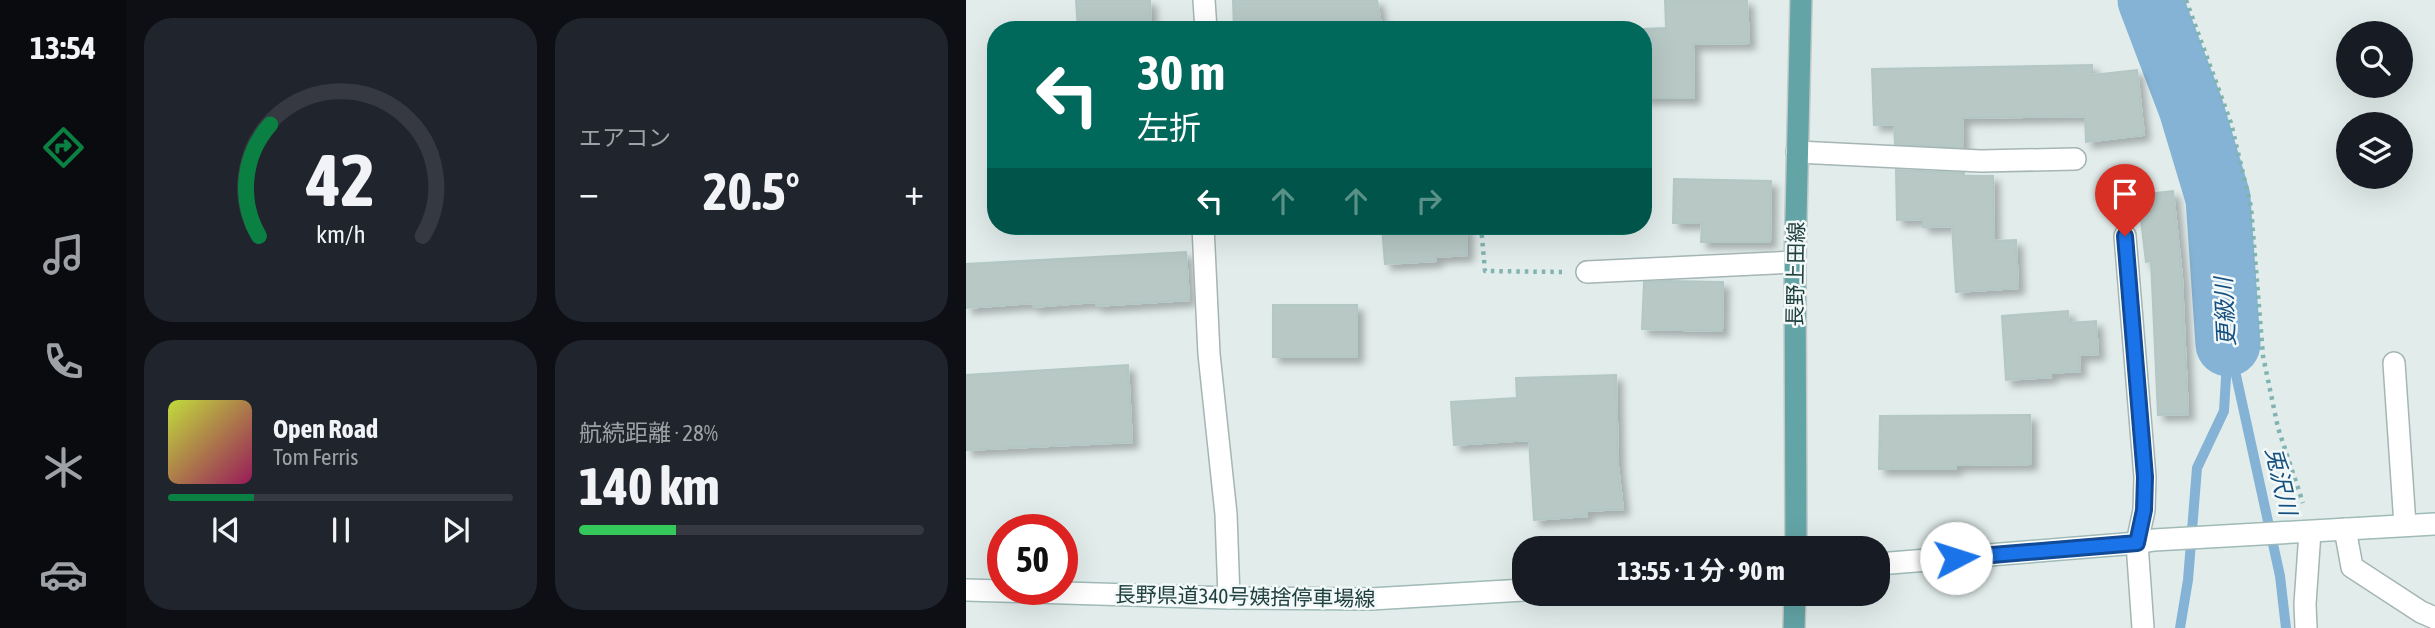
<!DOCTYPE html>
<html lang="ja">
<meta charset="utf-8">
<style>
body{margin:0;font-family:"Asap Condensed","Noto Sans JP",sans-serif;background:#20242c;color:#f1f3f6;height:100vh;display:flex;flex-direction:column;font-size:26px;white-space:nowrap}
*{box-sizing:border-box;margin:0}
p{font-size:23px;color:#9ea1a6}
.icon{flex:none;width:38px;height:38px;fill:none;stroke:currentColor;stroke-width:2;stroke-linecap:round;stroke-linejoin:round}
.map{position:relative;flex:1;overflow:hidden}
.drawer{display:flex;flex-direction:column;gap:18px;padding:18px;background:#0d0f14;width:840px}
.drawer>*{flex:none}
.banner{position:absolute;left:21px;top:21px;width:665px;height:214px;border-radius:28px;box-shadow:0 7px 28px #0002;background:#00695c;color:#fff;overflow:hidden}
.buttons{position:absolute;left:1370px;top:21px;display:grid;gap:14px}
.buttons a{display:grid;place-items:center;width:77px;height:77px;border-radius:50%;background:#171b24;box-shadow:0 7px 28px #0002;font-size:35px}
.speed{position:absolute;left:21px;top:514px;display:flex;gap:14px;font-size:35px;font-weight:700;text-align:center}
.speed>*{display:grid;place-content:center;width:91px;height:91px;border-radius:50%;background:#171b24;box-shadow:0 7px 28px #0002;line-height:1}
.speed .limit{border:10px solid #d22;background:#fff;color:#111}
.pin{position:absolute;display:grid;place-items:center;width:60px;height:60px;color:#fff;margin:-72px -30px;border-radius:50% 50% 50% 0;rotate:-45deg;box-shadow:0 0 7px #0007}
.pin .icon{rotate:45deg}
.me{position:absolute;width:77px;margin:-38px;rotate:85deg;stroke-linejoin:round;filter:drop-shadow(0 0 5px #0008)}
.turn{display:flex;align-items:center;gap:24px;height:147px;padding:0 35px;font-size:32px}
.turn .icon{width:91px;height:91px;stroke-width:2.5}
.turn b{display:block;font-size:49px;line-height:60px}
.lanes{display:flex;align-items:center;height:66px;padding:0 35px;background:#0003;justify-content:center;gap:35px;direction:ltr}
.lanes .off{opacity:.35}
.big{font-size:52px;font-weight:700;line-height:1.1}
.drawer .tile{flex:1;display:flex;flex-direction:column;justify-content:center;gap:10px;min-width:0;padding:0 24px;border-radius:28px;background:#20242c}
.drawer .dial{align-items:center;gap:0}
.dial svg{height:182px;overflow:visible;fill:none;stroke:#363941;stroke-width:7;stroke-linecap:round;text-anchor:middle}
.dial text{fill:#f1f3f6;stroke:none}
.song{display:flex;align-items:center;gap:21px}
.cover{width:84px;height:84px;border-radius:10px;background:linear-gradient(135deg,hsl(70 70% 55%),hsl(330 70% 35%))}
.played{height:7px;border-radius:4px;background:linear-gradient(90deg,#0b8043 25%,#363941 25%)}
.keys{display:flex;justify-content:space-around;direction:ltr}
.heat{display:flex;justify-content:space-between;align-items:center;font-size:38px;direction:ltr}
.charge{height:10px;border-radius:5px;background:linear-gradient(90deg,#34c759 28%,#363941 0)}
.drawer .tiles{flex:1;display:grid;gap:18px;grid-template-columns:repeat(2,1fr)}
.trip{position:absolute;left:546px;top:536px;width:378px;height:70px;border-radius:28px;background:#171b24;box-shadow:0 7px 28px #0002;font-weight:700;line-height:70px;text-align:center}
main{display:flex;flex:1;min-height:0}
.tab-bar{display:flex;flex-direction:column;width:126px;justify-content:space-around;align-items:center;background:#090b0e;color:#9ea1a6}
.tab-bar .icon{width:49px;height:49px}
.tab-bar .active{color:#0b8043}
.tab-bar b{font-size:32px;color:#f1f3f6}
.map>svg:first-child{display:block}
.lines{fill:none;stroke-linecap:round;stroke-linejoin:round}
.stream{stroke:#85b3d6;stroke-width:10}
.river{stroke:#85b3d6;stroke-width:65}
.building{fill:#b7c8c5;stroke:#b3c7c5;stroke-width:2;filter:url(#shadow)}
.service-casing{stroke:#a4b5b4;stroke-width:24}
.minor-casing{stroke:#a4b5b4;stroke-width:24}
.secondary-casing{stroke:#9fbab7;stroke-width:24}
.primary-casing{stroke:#c1c9c9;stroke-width:24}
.path{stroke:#80b3b1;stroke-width:4.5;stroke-dasharray:3.5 5;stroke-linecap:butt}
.service{stroke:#fff;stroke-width:21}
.minor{stroke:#fff;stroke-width:21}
.secondary{stroke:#fff;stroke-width:21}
.primary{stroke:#63a4a6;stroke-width:21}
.route-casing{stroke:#114b97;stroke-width:18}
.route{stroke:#1a73e8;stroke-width:12}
.labels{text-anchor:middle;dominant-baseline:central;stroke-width:5;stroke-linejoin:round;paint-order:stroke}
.street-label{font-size:21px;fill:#203f3f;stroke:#f2f9f8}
.water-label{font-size:23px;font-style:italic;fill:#165080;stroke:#f2f9f8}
</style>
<main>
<nav class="tab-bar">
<b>13:54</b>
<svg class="icon active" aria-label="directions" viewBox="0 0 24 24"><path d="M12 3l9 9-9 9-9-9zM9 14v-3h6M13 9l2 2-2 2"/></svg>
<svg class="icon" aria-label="music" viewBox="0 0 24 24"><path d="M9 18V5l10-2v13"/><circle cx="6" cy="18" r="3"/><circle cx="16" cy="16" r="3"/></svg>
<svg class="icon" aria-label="phone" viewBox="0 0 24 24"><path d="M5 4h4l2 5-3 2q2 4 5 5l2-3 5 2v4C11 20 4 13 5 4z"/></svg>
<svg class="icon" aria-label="climate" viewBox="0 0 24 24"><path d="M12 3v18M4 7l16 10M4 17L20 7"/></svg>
<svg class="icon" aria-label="car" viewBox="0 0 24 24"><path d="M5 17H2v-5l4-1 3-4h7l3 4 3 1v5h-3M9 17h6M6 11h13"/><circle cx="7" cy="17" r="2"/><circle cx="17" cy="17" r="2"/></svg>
</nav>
<section class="drawer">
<div class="tiles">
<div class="tile dial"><svg viewBox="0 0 100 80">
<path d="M14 69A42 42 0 1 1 86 69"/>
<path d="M14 69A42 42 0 0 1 19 20" stroke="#0b8043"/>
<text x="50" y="56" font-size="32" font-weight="700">42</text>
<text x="50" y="72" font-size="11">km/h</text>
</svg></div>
<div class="tile"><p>エアコン</p>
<div class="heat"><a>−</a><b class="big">20.5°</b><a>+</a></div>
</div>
<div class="tile">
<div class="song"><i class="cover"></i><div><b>Open Road</b><p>Tom Ferris</p></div></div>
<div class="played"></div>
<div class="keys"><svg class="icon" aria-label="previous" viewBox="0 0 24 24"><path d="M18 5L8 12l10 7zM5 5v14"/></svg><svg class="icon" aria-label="pause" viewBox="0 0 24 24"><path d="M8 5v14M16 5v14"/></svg><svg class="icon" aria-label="next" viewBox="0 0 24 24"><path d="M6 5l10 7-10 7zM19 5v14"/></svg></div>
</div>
<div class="tile"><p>航続距離 · 28%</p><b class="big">140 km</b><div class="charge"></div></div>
</div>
</section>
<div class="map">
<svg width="1469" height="628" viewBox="0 0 1469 628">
<defs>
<filter id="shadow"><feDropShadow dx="6" dy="6" stdDeviation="3.5" flood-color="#0004"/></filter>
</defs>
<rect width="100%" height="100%" fill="#e2edeb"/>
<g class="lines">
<!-- stream -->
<g class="stream">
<path d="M1266,357L1314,576L1320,628"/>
<path d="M1214,628L1222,580L1231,468L1258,411L1262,344"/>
</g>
<!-- river -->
<path class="river" d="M1184,0L1225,108L1252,198L1262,344"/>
</g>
<!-- building -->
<g class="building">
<path d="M110,0H184L185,27L112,30Z"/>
<path d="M267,0H411L416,30H268Z"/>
<path d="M699,0H781L783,43L727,44L728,98H677V29L700,28Z"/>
<path d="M1126,65V75L1171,70L1178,135L1120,142L1119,116L996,118L997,147L929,144L928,124L908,125L906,69Z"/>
<path d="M930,170L998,173V176H1027L1028,241L1050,240L1052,288L990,292L986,226L957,227V219L931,220Z"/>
<path d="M708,179L805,181L804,242H735L736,223H707Z"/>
<path d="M1207,191L1216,277L1222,414L1192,415L1185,261L1180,262L1172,195Z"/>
<path d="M416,226H500L501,255L470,257V261L419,264Z"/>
<path d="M220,252L223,300L130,306V302L67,307V303L0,308V264Z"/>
<path d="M702,281L757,282L756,331L676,329L678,282Z"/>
<rect x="307" y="305" width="84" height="52"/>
<path d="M1102,311L1103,323L1130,321L1132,354L1113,355L1114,371L1084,373L1085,377L1040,380L1036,316Z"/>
<path d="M162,365L166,442L0,450V375Z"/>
<path d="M650,375L652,466L657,509L620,511L621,516L568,520L563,440L488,445L485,402L551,398L550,378Z"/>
<path d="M1064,415L1065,464L990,465V469H913L914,416Z"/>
</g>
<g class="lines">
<defs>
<g id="service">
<path d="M831,152L1015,161L1109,159"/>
<path d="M621,272L829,262"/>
<path d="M1379,529L1386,567L1455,612L1469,618"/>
<path d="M1171,543L1177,628"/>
<path d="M1340,628L1339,604L1344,532"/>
</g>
<g id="minor">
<path d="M238,0L240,30"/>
<path d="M237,226L243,354L260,514L263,598"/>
<path d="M1159,236L1179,477L1178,510L1171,543"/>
<path d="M1428,363L1439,525"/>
</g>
<g id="secondary">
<path d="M912,564L1171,543L1188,540L1469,524"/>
<path d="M0,590L263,598L405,599L558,590"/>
</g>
<g id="primary">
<path d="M830,548L829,262L835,0"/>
<path d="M828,628L829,593"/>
</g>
</defs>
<!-- service casing -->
<use href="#service" class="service-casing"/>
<!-- minor casing -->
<use href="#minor" class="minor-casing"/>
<!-- secondary casing -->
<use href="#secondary" class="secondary-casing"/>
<!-- primary casing -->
<use href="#primary" class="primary-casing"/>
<!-- path -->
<g class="path">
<path d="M1220,0L1265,123L1285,207L1297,356L1312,428L1337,503"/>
<path d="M515,226L519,271L596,272"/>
</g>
<!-- service -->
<use href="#service" class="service"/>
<!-- minor -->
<use href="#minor" class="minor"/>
<!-- secondary -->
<use href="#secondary" class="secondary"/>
<!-- primary -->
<use href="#primary" class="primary"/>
</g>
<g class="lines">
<defs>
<path id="route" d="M990,558L1171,543L1178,510L1179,477L1159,236"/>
</defs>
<!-- route casing -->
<use href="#route" class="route-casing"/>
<!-- route -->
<use href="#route" class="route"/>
</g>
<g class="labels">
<!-- street labels -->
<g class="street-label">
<text transform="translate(829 274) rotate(-89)">長野上田線</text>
<text transform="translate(279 596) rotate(1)">長野県道340号姨捨停車場線</text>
</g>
<!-- water labels -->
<g class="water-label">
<text transform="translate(1259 312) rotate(-93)">更級川</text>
<text transform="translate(1315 481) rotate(77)">兎沢川</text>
</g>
</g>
</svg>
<div class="buttons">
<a><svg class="icon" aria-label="search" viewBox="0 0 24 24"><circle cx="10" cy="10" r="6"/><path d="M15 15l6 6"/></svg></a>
<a><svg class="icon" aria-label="layers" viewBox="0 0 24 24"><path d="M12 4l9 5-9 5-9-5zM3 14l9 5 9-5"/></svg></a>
</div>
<div class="speed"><div class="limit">50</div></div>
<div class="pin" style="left:1159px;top:236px;background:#d93025"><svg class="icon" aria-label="arrive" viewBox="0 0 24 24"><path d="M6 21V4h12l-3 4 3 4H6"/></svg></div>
<svg class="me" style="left:990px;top:558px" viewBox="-20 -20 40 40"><circle r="19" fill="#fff"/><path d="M0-13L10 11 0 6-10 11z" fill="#1a73e8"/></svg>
<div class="trip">13:55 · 1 分 · 90 m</div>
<div class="banner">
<div class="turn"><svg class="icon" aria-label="left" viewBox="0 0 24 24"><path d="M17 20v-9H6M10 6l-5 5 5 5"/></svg><div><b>30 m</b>左折</div></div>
<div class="lanes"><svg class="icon" aria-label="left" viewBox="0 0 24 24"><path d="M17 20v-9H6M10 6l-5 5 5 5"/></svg><svg class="icon off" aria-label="ahead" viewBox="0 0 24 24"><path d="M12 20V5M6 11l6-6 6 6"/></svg><svg class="icon off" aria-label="ahead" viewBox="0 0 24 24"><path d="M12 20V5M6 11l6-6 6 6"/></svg><svg class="icon off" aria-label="right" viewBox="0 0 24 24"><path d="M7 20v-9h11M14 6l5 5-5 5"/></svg></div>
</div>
</div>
</main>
